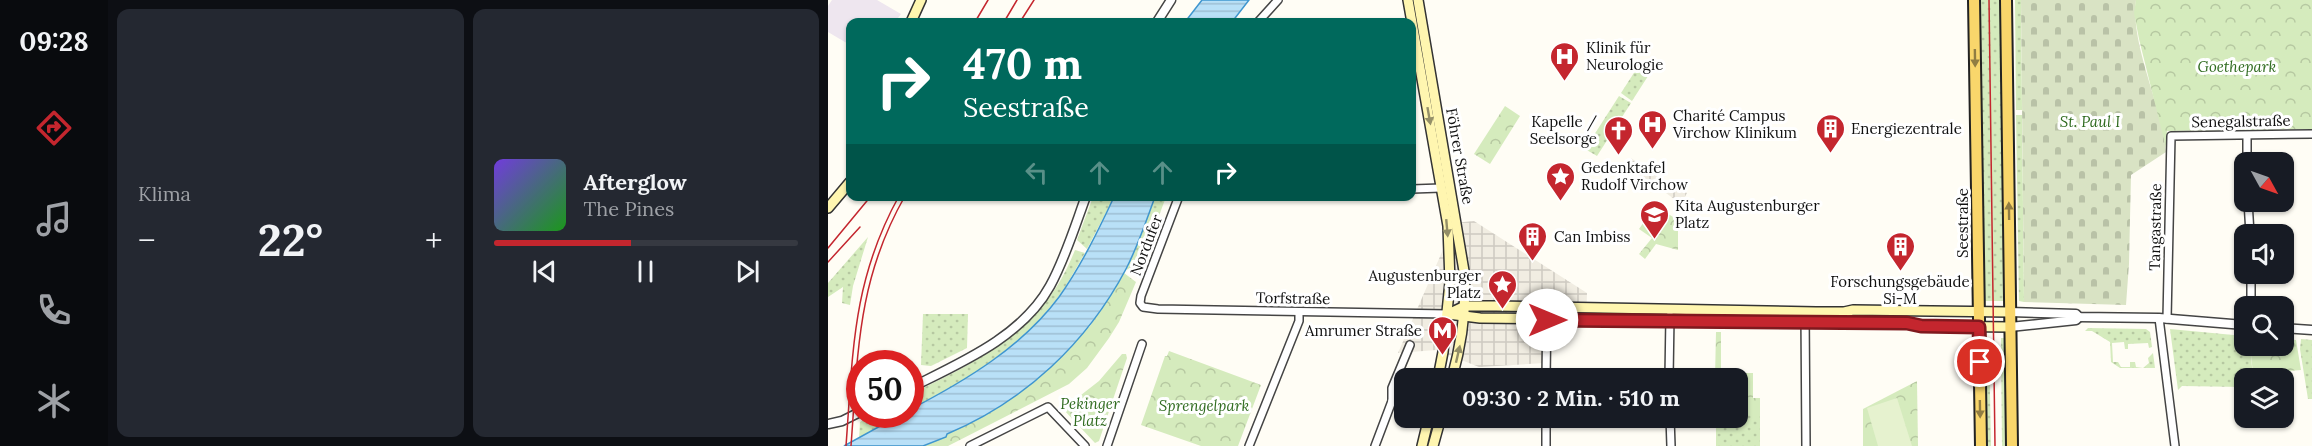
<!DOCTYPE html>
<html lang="de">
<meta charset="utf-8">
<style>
body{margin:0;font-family:Lora,serif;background:#242831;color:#f1f3f6;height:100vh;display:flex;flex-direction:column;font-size:22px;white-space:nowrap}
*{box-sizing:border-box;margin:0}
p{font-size:20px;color:#9ea1a6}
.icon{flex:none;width:33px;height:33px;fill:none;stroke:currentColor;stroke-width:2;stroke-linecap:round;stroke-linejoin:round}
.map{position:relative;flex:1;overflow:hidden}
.drawer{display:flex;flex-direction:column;gap:9px;padding:9px;background:#0d0f14;width:720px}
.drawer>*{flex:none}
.top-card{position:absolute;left:18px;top:18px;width:570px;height:183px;border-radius:12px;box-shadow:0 2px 4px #0004;background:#00695c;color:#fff;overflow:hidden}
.needle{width:39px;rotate:130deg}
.tools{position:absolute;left:1406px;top:152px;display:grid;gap:12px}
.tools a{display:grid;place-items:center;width:60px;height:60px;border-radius:12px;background:#171b24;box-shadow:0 2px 4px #0004;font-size:30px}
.speed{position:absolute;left:18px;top:350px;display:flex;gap:12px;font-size:30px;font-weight:700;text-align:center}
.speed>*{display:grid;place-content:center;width:78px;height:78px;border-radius:50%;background:#171b24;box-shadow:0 2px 4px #0004;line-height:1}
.speed .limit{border:9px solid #d22;background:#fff;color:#111}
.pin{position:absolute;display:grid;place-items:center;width:51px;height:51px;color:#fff;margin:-26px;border:3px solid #fff;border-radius:50%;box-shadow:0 2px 6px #0007}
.me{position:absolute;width:66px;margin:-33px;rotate:90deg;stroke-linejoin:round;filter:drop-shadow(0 0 4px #0008)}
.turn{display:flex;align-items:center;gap:21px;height:126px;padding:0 18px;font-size:27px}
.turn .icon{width:78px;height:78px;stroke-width:2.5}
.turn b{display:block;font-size:42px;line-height:51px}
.lanes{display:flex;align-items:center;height:57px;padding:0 18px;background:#0003;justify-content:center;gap:30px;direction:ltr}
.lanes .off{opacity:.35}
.big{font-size:45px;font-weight:800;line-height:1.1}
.drawer .widget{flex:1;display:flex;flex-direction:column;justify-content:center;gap:9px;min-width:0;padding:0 21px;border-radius:12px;background:#242831}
.song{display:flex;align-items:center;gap:18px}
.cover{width:72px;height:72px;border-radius:9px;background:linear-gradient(135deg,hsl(260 70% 55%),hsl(120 70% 35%))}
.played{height:6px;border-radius:3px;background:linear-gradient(90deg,#c4262e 45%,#363941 45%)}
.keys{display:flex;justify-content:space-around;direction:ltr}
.heat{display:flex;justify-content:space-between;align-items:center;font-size:33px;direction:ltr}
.drawer .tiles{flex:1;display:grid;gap:9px;grid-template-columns:repeat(2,1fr)}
.trip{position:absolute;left:566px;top:368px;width:354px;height:60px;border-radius:12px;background:#171b24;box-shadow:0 2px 4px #0004;font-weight:800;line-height:60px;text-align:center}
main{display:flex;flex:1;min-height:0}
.menu{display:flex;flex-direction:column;width:108px;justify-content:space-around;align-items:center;background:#090b0e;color:#9ea1a6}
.menu .icon{width:42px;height:42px}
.menu .current{color:#c4262e}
.menu b{font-size:27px;color:#f1f3f6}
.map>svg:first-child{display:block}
.industrial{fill:#eee6ef}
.grass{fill:url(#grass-dots)}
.cemetery{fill:url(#cemetery-stones)}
.park{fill:url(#park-crowns)}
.pitch{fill:#e6f2cf}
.plaza{fill:url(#plaza-grid)}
.water{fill:url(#water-rules);stroke:#3f96cf;stroke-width:1.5}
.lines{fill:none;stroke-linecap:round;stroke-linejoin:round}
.minor-casing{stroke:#444;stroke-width:10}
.tertiary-casing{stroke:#444;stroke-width:11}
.secondary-casing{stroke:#333;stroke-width:12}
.primary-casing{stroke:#222;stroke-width:14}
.minor{stroke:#fff;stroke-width:7}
.tertiary{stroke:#fff;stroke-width:8}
.secondary{stroke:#fff6b0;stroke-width:9}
.primary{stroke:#f9d66b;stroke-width:10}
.tram{stroke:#c4262e;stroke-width:1.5}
.rail{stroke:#c4262e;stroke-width:1.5}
.oneway{fill:#917d42}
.oneway2{fill:#948f68}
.route-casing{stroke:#7f191e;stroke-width:15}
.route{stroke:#c4262e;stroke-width:10}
.labels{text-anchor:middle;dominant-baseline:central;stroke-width:6;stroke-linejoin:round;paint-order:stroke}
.poi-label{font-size:15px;fill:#111;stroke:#fff;text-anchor:start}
.park-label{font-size:15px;font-style:italic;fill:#2f6b1f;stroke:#fff}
.street-label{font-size:15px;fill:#111;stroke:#fff}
</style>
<main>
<nav class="menu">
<b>09:28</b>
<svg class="icon current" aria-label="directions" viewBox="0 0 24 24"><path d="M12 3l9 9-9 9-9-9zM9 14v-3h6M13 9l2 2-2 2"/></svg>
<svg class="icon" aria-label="music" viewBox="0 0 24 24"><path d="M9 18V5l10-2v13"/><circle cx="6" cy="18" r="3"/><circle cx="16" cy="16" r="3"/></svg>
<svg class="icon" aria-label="phone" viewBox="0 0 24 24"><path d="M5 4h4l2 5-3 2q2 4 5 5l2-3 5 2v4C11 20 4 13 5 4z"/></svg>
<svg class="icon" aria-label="climate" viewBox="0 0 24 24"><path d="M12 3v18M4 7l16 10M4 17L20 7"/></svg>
</nav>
<section class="drawer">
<div class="tiles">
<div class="widget"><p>Klima</p>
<div class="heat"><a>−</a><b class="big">22°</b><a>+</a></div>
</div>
<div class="widget">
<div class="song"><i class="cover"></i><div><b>Afterglow</b><p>The Pines</p></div></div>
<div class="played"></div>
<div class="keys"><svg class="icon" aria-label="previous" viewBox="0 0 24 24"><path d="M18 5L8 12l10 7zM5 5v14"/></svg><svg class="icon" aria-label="pause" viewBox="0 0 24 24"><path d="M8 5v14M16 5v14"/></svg><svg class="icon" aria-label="next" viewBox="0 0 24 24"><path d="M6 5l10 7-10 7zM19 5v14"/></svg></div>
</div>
</div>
</section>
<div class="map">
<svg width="1484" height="446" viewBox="0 0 1484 446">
<defs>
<pattern id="grass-dots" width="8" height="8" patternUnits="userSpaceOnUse" patternTransform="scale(1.5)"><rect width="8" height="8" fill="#d5ebbd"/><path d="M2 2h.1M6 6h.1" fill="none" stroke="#b6c8a1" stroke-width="1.8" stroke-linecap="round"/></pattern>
<pattern id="cemetery-stones" width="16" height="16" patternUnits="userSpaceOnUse" patternTransform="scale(1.5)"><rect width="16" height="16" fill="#d9e3c4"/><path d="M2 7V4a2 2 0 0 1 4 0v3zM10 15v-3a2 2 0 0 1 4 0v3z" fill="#b9c2a7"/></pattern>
<pattern id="park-crowns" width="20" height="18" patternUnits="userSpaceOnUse" patternTransform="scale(1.5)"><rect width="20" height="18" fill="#d5ebbd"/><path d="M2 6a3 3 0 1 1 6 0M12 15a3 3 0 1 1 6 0" fill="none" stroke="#b6c8a1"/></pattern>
<pattern id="plaza-grid" width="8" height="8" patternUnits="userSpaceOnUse" patternTransform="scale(1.5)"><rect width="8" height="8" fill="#f1ede2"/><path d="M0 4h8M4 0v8" fill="none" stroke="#cecac1"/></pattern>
<pattern id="water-rules" width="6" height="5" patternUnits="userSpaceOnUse" patternTransform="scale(1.5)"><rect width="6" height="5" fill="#b9e0f7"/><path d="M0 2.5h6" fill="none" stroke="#9ebfd3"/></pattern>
</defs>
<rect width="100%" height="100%" fill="#fffdf5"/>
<!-- industrial -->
<path class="industrial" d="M4,0H49L73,14L67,22H22V45L0,32V6Z"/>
<!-- grass -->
<g class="grass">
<path d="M1151,0H1174L1178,301H1155Z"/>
<path d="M1187,0H1193L1194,110H1188Z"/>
<path d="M811,65L822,73L804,101L793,93Z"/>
<path d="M791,96L803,103L769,156L757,149Z"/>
<path d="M1188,115H1194L1196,302L1191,301Z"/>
<path d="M265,197H286L259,249L249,240Z"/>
<path d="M327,197H338L310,272L298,269Z"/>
<path d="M40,237L25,286L22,305L14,303L15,287L0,297V283Z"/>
<path d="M247,250L257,253C248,268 240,284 230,297C193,347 137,381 83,409V394C156,358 215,331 247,250Z"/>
<path d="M95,314H140L139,348L103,366L93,365Z"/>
<path d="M1260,328L1318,329L1322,332L1324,347L1321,348L1320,343L1300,344V349H1297L1296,342L1284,343L1285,362H1290L1293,367H1302V362H1307L1308,367L1315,368L1321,363L1320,358L1325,353L1327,368H1292L1283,362L1282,342L1264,331H1257Z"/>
<path d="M1342,329L1416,336V345H1422L1425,378H1416V387L1354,386L1350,390Z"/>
<path d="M1173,338H1178L1180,446H1174Z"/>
<path d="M1155,339H1161L1163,446H1157Z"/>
<path d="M1473,339L1484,340V399H1480L1472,349Z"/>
<path d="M909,413H932V446H888V417H909Z"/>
<path d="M45,414H74L31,439L32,422Z"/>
</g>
<!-- cemetery -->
<path class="cemetery" d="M1193,0H1308C1302,45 1334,105 1338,152L1303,175L1301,264L1298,305L1196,302Z"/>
<!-- park -->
<g class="park">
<path d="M1308,0H1484V129L1339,131L1338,148L1311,39L1306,13Z"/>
<path d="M677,106L692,116L662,164L646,154Z"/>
<path d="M827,206L850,220V250L828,244L817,259L811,254L824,238L811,229Z"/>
<path d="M296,273L308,282L291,322L281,338L259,368L241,384L120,446H95L165,411L262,326Z"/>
<path d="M888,332H893V373H925V398H932V413H909V378H887Z"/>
<path d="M1455,339L1468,340L1473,370L1425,374L1422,345H1455Z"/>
<path d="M341,351L433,385L410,446H373L313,425L337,356H339Z"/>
<path d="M294,354H298L299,358L271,441L267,443L235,409L271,381Z"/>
<path d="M1089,381L1090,446H1035V409Z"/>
</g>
<!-- pitch -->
<path class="pitch" d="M1069,398L1084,446H1050L1039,408Z"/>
<!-- plaza -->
<g class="plaza">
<path d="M803,158L813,165L815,164L833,176L832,178L859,193L853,204L827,185L826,187L808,176L809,173L798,166Z"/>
<path d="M646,221L759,293L758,325H727L717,335V363L651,367L608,350L570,353L617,245L615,224Z"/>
</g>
<!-- water -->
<g class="water">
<path d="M374,0H421L404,22H357Z"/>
<path d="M286,197H327C318,221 310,246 298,269C259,343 196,402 119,434L118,437L95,446H16L74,414H82L83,409C137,381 194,347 231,297C253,266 270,231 286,197Z"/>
</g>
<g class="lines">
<defs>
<g id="minor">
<path d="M430,22L450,0"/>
<path d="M1419,136V162"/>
<path d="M584,189L613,188"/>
<path d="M351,196L313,296L312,303L315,307L330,309L620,314"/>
<path d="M1420,201L1422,234"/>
<path d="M1423,306V273"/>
<path d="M977,312L978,446"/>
<path d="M1331,318L1347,446"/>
<path d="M1339,319L1343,136L1484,134"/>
<path d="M718,378L719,308"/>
<path d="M841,378L842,316"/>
<path d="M564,401L568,398L576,399"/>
<path d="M718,417V446"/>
<path d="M842,417L843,446"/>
<path d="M142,446L220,407L257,446"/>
<path d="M279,446L314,344"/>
<path d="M421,446L471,321V312"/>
<path d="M547,446L564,401V388L582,345"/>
</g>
<g id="tertiary">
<path d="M329,22L343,0"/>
<path d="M1182,312L1248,314L1251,317L1331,318L1416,325"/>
<path d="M1182,327L1248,320L1251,317"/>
<path d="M1455,328L1484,330"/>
<path d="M82,388C132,363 194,337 222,286C237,259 247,226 258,196"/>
<path d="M0,424L14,421L32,412"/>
</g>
<g id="secondary">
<path d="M580,0L620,226L622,282L615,352L610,378"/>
<path d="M590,0L636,271C639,308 634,342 624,378"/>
<path d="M83,22L93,0"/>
<path d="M0,208L22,182"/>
<path d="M620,314L637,306H668L988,312H1016L1025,310L1182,312"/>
<path d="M620,314L652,318L1079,323L1093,326L1182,327"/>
<path d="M594,446L601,417"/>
<path d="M605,446L613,417"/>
</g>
<g id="primary">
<path d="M1146,0L1153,446"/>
<path d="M1178,0L1184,446"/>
</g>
</defs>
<!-- minor casing -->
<use href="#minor" class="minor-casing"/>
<!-- tertiary casing -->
<use href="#tertiary" class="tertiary-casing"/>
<!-- secondary casing -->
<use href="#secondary" class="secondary-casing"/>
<!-- primary casing -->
<use href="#primary" class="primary-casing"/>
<!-- minor -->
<use href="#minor" class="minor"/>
<!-- tertiary -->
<use href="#tertiary" class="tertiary"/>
<!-- secondary -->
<use href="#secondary" class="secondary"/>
<!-- primary -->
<use href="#primary" class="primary"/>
<!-- tram -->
<g class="tram">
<path d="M1161,0L1167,446"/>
<path d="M192,22L206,0"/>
<path d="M0,262L32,227"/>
<path d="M23,446C30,354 29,280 77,196"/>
</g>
<!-- rail -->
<g class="rail">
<path d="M147,22L160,0"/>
<path d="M176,22L189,0"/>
<path d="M0,248L43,196"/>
<path d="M18,446C25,353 24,281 71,196"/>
</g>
</g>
<!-- one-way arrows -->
<defs><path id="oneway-solid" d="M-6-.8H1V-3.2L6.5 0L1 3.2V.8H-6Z" transform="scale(1.5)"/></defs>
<g class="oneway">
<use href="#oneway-solid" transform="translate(1147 58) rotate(89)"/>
<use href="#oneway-solid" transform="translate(1181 211) rotate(-91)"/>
<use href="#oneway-solid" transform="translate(1152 409) rotate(89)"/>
</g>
<g class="oneway2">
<use href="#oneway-solid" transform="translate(601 116) rotate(80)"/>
<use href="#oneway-solid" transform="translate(619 228) rotate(85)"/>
<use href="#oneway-solid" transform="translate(630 354) rotate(-77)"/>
</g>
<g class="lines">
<defs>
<path id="route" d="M719,320L1079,323L1093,326L1151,327L1152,362"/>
</defs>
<!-- route casing -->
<use href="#route" class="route-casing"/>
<!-- route -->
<use href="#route" class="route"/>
</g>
<!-- icons -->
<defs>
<symbol id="hospital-pin" viewBox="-11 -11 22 30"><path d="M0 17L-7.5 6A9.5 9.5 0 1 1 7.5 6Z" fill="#c4262e" stroke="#fff"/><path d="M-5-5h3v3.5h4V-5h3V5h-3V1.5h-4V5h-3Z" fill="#fff"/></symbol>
<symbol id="building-pin" viewBox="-11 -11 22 30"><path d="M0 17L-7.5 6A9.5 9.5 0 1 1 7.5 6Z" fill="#c4262e" stroke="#fff"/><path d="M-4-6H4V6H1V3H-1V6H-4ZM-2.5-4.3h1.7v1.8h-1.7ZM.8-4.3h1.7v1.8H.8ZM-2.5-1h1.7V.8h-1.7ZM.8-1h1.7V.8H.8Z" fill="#fff"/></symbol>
<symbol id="church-pin" viewBox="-11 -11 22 30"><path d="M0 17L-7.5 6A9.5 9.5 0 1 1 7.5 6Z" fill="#c4262e" stroke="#fff"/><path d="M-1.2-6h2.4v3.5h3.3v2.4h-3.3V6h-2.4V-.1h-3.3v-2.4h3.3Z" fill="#fff"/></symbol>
<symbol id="sight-pin" viewBox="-11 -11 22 30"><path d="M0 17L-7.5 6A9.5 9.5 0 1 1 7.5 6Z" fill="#c4262e" stroke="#fff"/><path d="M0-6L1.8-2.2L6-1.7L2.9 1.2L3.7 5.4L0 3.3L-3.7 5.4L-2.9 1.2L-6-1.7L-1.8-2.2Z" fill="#fff"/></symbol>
<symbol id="school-pin" viewBox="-11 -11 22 30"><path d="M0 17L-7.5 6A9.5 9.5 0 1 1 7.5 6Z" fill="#c4262e" stroke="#fff"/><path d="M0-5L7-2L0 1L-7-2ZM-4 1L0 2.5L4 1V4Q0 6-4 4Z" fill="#fff"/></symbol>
<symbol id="metro-pin" viewBox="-11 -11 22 30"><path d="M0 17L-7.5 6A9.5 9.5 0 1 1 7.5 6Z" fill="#c4262e" stroke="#fff"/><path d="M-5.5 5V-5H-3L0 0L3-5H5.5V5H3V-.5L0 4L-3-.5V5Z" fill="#fff"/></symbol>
</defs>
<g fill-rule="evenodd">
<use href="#hospital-pin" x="720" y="40" width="33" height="45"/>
<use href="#hospital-pin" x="808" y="108" width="33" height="45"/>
<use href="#building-pin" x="986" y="112" width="33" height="45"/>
<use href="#church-pin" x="774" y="114" width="33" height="45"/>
<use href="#sight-pin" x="716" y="160" width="33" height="45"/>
<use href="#school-pin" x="810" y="198" width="33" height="45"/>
<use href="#building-pin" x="688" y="220" width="33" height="45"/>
<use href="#building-pin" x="1056" y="230" width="33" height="45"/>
<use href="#sight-pin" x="658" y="268" width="33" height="45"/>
<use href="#metro-pin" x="598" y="314" width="33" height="45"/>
</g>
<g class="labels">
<!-- poi labels -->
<g class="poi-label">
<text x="758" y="47">Klinik für<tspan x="758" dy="17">Neurologie</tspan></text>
<text x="845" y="115">Charité Campus<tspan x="845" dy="17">Virchow Klinikum</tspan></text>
<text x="769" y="121" text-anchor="end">Kapelle /<tspan x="769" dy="17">Seelsorge</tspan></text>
<text x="1023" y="128">Energiezentrale</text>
<text x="753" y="167">Gedenktafel<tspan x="753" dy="17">Rudolf Virchow</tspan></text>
<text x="847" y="205">Kita Augustenburger<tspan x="847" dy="17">Platz</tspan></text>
<text x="726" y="236">Can Imbiss</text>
<text x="653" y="275" text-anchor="end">Augustenburger<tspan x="653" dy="17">Platz</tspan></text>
<text x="1072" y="281" text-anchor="middle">Forschungsgebäude<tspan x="1072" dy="17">Si-M</tspan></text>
<text x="594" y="330" text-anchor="end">Amrumer Straße</text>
</g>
<!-- park labels -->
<g class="park-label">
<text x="1409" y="66">Goethepark</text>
<text x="1262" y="121">St. Paul I</text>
<text x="262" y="403">Pekinger<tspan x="262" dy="17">Platz</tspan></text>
<text x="376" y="405">Sprengelpark</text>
</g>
<!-- street labels -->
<g class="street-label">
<text transform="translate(1413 121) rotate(-1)">Senegalstraße</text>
<text transform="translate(632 156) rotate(80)">Föhrer Straße</text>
<text transform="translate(1134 223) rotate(-90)">Seestraße</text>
<text transform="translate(1327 227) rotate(-89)">Tangastraße</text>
<text transform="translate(318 245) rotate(-69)">Nordufer</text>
<text transform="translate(465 298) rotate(1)">Torfstraße</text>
</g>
</g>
</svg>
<div class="tools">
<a><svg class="needle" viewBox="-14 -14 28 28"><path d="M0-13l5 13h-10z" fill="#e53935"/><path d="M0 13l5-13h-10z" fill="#9ea1a6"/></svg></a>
<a><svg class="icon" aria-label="sound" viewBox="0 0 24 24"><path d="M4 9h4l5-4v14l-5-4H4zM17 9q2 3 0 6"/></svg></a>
<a><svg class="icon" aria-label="search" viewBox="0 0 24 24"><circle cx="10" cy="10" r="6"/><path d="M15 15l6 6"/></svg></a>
<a><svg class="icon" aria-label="layers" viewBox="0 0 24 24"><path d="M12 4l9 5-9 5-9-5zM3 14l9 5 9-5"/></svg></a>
</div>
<div class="speed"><div class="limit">50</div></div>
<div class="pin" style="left:1152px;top:362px;background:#d93025"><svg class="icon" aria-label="arrive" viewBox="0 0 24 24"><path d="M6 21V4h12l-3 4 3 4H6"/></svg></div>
<svg class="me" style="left:719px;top:320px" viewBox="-20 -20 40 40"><circle r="19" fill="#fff"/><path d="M0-13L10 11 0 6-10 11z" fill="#c4262e"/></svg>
<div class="trip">09:30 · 2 Min. · 510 m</div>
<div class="top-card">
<div class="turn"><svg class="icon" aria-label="right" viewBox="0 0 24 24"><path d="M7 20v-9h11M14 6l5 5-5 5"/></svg><div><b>470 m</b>Seestraße</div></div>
<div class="lanes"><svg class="icon off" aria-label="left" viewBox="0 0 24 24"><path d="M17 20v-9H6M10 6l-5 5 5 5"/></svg><svg class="icon off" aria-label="ahead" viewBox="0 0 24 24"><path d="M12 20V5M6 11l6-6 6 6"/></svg><svg class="icon off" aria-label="ahead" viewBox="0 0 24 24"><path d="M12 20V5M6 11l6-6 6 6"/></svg><svg class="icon" aria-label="right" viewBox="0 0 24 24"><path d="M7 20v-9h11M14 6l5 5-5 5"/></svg></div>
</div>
</div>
</main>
